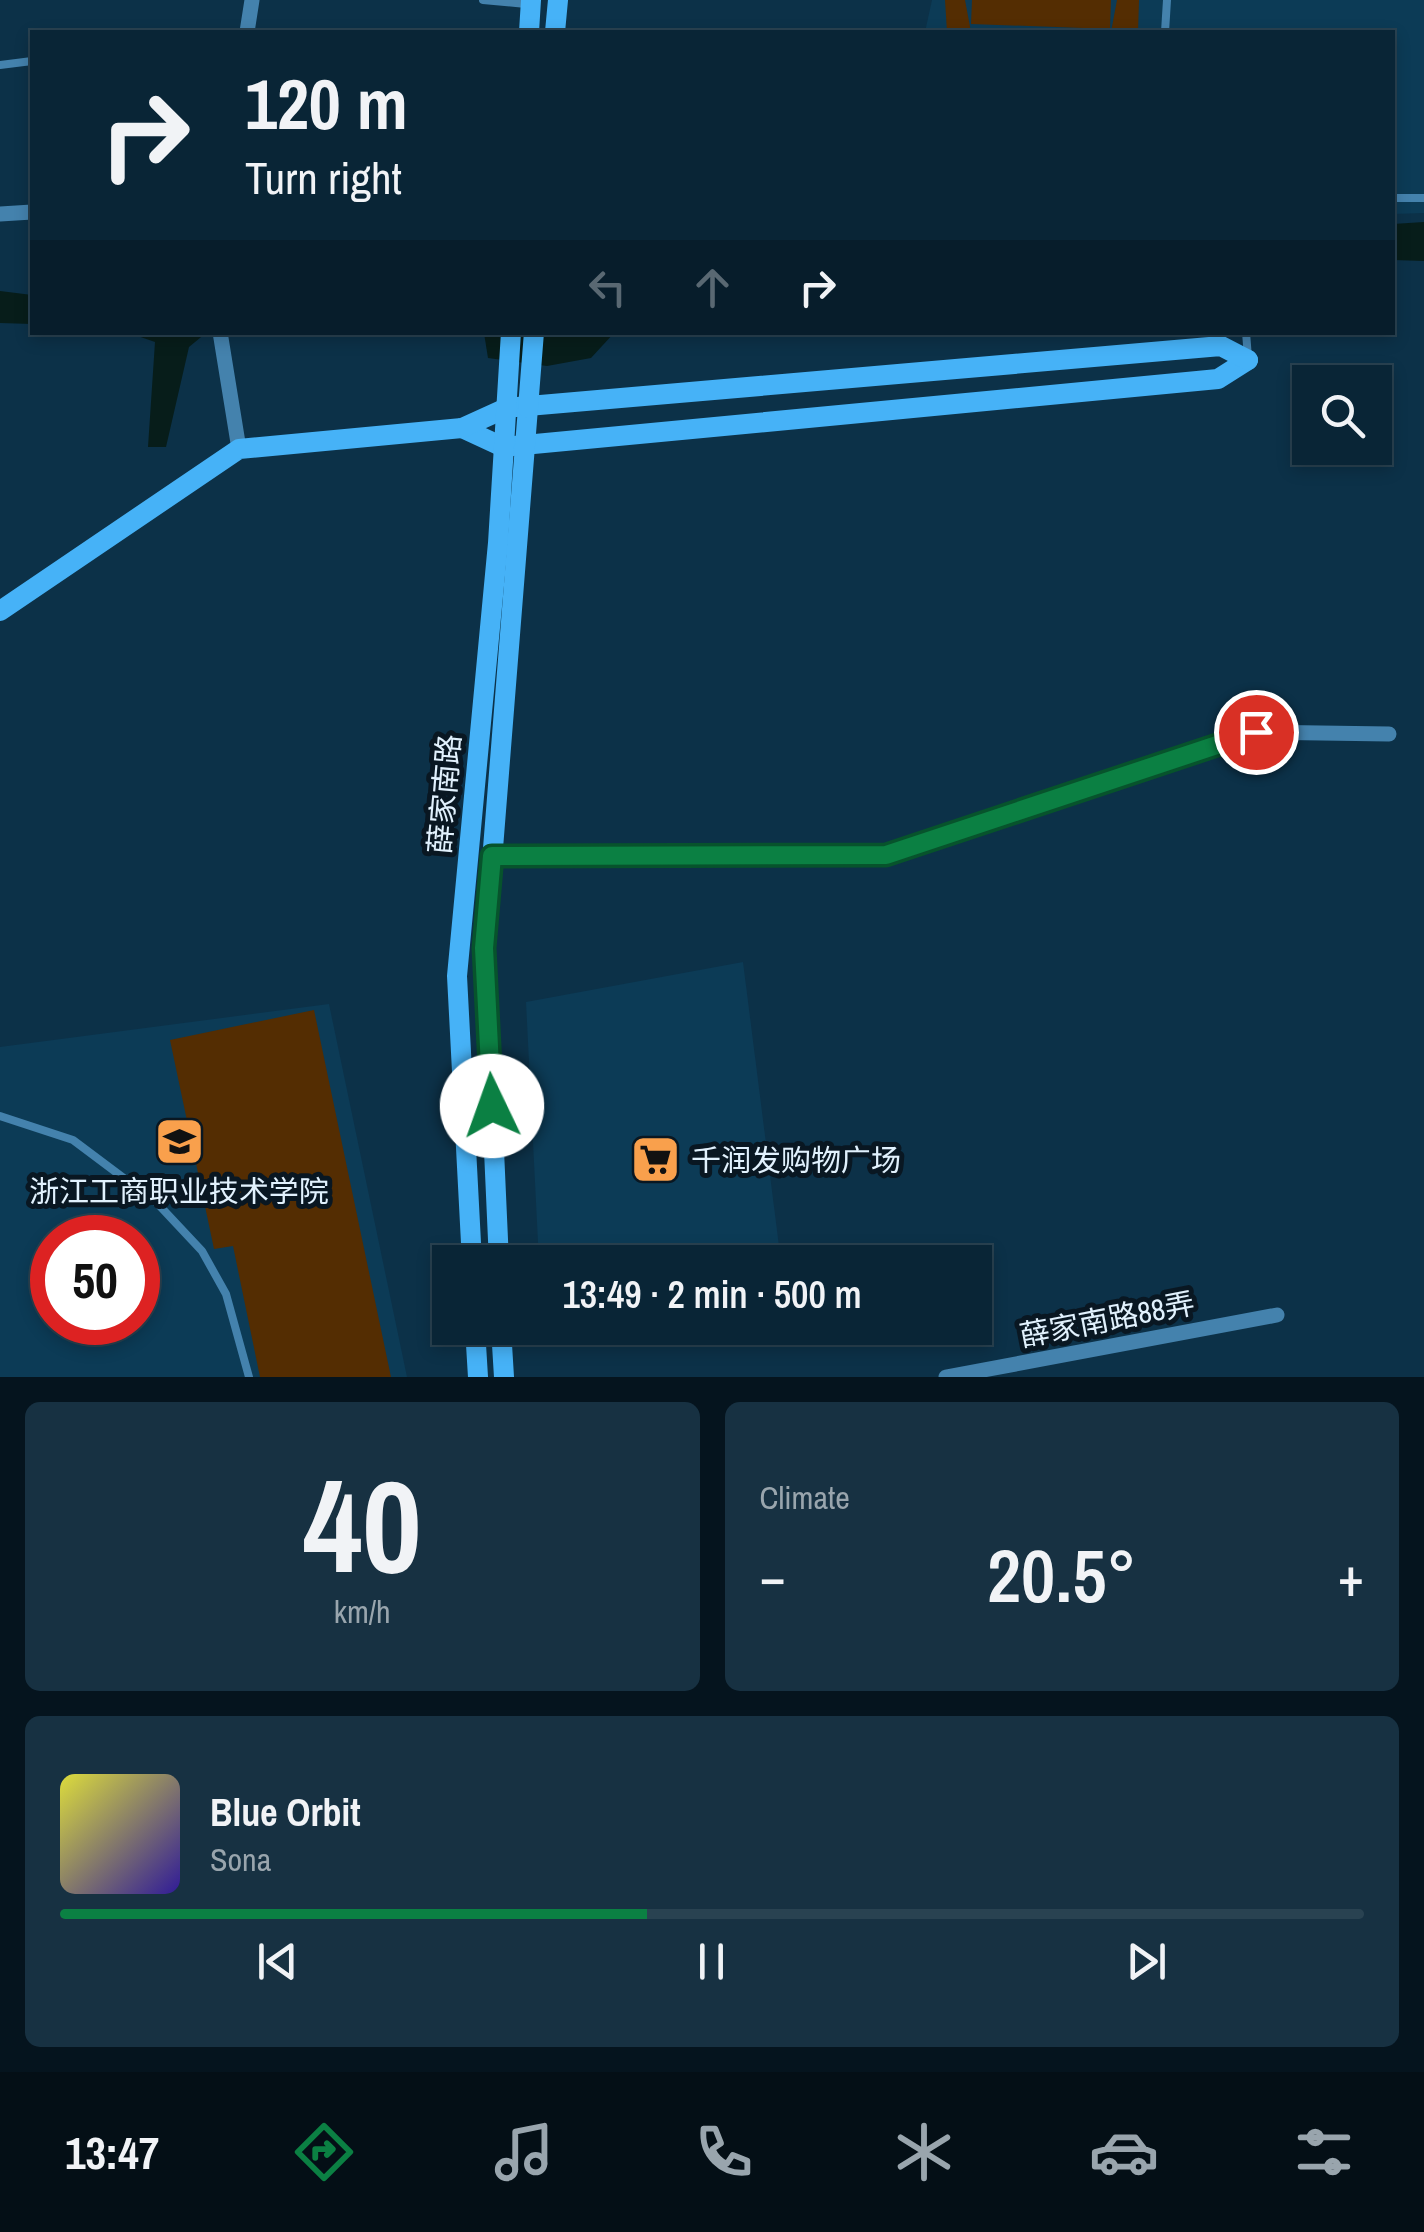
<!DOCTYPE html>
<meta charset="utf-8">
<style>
body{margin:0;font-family:"Archivo Narrow","Noto Sans SC",sans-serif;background:#173142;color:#f1f3f6;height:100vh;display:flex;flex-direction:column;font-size:38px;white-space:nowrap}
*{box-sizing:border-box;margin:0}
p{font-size:32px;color:#99a5ad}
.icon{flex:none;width:55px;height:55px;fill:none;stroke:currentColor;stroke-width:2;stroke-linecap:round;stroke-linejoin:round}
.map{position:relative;height:1377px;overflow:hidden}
.side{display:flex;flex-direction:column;gap:25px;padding:25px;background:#05141e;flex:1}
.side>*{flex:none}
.hud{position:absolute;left:30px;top:30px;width:1365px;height:305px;border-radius:0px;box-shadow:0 5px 15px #0003,0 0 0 2px #294251;background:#092536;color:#f1f3f6;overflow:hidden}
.controls{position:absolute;left:1292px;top:365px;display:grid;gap:20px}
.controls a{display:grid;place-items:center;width:100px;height:100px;border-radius:0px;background:#092536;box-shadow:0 5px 15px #0003,0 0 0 2px #294251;font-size:50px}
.speed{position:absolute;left:30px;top:1215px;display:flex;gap:20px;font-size:50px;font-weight:700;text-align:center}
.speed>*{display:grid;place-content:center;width:130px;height:130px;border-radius:50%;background:#092536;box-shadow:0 5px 15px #0003,0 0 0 2px #294251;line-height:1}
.speed .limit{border:15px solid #d22;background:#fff;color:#111}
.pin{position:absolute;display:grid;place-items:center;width:85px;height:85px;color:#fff;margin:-42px;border:5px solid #fff;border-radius:50%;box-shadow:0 2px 10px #0007}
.me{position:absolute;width:110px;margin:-55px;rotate:357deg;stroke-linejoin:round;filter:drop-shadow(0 0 8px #0008)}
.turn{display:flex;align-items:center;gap:35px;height:210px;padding:0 50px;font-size:45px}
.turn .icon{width:130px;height:130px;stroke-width:2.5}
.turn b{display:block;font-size:70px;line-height:85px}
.lanes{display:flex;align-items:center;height:95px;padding:0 50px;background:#0003;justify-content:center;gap:50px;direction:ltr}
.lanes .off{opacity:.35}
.big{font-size:75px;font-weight:600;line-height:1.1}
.side .tile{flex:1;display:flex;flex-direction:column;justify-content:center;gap:15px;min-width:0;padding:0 35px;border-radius:15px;background:#173142}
.side .dial{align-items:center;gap:0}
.dial b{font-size:130px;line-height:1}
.song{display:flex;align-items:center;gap:30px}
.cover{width:120px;height:120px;border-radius:15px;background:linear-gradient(135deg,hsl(60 70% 55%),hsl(250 70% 35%))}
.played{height:10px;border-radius:5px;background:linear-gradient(90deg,#0b8043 45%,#294251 45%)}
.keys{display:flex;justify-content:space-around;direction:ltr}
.heat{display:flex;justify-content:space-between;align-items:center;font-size:55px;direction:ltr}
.side .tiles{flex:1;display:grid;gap:25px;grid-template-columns:1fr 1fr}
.tile:last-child{grid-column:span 2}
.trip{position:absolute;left:432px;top:1245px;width:560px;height:100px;border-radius:0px;background:#092536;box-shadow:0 5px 15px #0003,0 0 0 2px #294251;font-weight:600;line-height:100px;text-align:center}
.tabs{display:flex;height:160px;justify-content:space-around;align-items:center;background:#040f16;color:#99a5ad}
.tabs .icon{width:70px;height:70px}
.tabs .on{color:#0b8043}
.tabs b{font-size:45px;color:#f1f3f6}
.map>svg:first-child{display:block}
.built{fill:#0c3b56;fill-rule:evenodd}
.green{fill:#542d02}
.water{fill:#071d1a}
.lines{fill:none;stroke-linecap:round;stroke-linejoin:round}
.lane{stroke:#4482ad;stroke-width:8}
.street{stroke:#4482ad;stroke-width:15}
.secondary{stroke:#46b2f7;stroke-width:20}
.secondary-bridge{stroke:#46b2f7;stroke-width:20}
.route-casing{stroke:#07532c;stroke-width:25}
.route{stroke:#0b8043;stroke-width:18}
.labels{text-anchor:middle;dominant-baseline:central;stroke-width:10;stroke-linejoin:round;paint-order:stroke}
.street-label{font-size:30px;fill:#e1f1fd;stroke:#091722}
.poi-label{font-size:30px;fill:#e1f1fd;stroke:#091722;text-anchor:start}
</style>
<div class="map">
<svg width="1424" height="1377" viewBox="0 0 1424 1377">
<rect width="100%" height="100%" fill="#0c3148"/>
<!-- built -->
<g class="built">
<path d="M932,0H1424V213L1393,214L1392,32H925Z"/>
<path d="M743,962L781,1262H539L526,1002Z"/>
<path d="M329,1004L407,1377H0V1047ZM52,1238H138V1322H52Z"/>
</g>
<!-- green -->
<g class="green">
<path d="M945,0H965L971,32H947Z"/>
<path d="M972,0H1111L1110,29L971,24Z"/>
<path d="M1117,0H1139L1138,32H1111Z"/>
<path d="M314,1010L391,1377H260L233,1246L214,1249L170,1040Z"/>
</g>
<!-- water -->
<g class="water">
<path d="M1424,222V261L1393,260V224Z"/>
<path d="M0,291L32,295V324L0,323Z"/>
<path d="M129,333H206L189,347L166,447H148L155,342Z"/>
<path d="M484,333H614L591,358L547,366L488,358Z"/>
</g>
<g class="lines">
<!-- lane -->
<g class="lane">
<path d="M483,0L526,4"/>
<path d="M1165,32L1167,0"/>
<path d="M0,65L32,61"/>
<path d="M1392,198H1424"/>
<path d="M1246,332L1248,358"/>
<path d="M0,1116L73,1140L157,1203L202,1251L226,1294L249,1377"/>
</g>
<!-- street -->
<g class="street">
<path d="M247,32L252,0"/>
<path d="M0,214L32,212"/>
<path d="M220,332L239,449"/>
<path d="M492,856L866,858L1256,732L1389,734"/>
<path d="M946,1377L1277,1315"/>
</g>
<!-- secondary -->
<g class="secondary">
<path d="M529,32L531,0"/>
<path d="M555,32L558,0"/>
<path d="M462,428L503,447L1218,379L1248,360"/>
<path d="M0,611L239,449L462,428L506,408L1221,346L1248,360"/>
<path d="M472,1262L457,976L498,543L511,332"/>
<path d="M499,1262L485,949L528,408"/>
<path d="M475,1328L478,1377"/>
<path d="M501,1328L504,1377"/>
</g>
<!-- secondary-bridge -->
<path class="secondary-bridge" d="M528,408L534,332"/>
</g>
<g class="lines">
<defs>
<path id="route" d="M492,1106L484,948L492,856L886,855L1256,732"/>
</defs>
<!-- route casing -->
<use href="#route" class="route-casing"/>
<!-- route -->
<use href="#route" class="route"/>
</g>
<!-- icons -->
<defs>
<symbol id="university-square" viewBox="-11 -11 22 22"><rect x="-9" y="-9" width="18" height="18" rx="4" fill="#f9a04c" stroke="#091722"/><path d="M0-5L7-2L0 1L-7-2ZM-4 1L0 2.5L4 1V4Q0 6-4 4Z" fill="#111"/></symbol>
<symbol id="supermarket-square" viewBox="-11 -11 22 22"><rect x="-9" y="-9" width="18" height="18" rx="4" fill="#f9a04c" stroke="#091722"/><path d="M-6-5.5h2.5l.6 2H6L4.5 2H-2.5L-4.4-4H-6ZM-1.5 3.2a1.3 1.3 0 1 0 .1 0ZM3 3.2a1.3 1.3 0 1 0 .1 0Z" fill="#111"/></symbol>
</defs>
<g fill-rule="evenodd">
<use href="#university-square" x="152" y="1114" width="55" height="55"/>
<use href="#supermarket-square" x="628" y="1132" width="55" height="55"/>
</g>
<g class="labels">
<!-- street labels -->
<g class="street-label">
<text transform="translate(444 794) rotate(-85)">薛家南路</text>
<text transform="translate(1107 1319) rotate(-11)">薛家南路88弄</text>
</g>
<!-- poi labels -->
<g class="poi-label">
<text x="691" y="1160">千润发购物广场</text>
<text x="179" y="1191" text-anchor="middle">浙江工商职业技术学院</text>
</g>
</g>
</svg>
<div class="controls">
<a><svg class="icon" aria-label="search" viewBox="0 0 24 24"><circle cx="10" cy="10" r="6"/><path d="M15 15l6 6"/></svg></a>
</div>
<div class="speed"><div class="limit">50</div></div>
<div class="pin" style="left:1256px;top:732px;background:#d93025"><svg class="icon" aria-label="arrive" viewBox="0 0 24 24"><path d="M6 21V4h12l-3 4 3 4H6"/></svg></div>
<svg class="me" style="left:492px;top:1106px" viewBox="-20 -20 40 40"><circle r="19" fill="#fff"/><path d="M0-13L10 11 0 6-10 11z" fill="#0b8043"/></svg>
<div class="trip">13:49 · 2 min · 500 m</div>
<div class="hud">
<div class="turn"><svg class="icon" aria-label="right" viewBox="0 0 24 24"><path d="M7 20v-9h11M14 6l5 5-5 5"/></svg><div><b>120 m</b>Turn right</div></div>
<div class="lanes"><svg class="icon off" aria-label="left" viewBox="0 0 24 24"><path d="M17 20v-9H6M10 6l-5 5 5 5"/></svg><svg class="icon off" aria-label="ahead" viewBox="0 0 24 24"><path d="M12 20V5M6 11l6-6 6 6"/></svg><svg class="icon" aria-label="right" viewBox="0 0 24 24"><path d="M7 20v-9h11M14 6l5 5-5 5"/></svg></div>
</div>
</div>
<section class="side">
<div class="tiles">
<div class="tile dial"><b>40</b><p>km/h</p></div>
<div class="tile"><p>Climate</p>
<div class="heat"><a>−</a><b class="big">20.5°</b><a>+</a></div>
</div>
<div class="tile">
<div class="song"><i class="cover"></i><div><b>Blue Orbit</b><p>Sona</p></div></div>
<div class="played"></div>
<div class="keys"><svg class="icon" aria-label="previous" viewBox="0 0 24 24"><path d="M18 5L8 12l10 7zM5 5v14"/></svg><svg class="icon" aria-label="pause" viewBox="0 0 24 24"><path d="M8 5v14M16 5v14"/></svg><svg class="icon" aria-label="next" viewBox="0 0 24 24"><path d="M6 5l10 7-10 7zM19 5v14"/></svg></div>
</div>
</div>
</section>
<nav class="tabs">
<b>13:47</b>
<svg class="icon on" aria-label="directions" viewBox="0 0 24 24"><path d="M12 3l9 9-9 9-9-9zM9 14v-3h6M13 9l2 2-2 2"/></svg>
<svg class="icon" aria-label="music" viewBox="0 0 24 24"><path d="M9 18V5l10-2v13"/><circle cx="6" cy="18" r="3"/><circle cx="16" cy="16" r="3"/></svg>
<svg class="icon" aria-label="phone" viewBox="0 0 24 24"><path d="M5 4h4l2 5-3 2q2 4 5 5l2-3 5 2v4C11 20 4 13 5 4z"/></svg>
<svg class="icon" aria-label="climate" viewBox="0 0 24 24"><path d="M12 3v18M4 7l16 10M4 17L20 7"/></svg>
<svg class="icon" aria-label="car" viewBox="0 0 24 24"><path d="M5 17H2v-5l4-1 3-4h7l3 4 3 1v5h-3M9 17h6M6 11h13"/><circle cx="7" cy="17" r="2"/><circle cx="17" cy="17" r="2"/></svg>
<svg class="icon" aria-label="filters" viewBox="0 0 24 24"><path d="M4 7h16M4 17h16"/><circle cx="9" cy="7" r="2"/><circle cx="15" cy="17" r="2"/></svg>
</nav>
